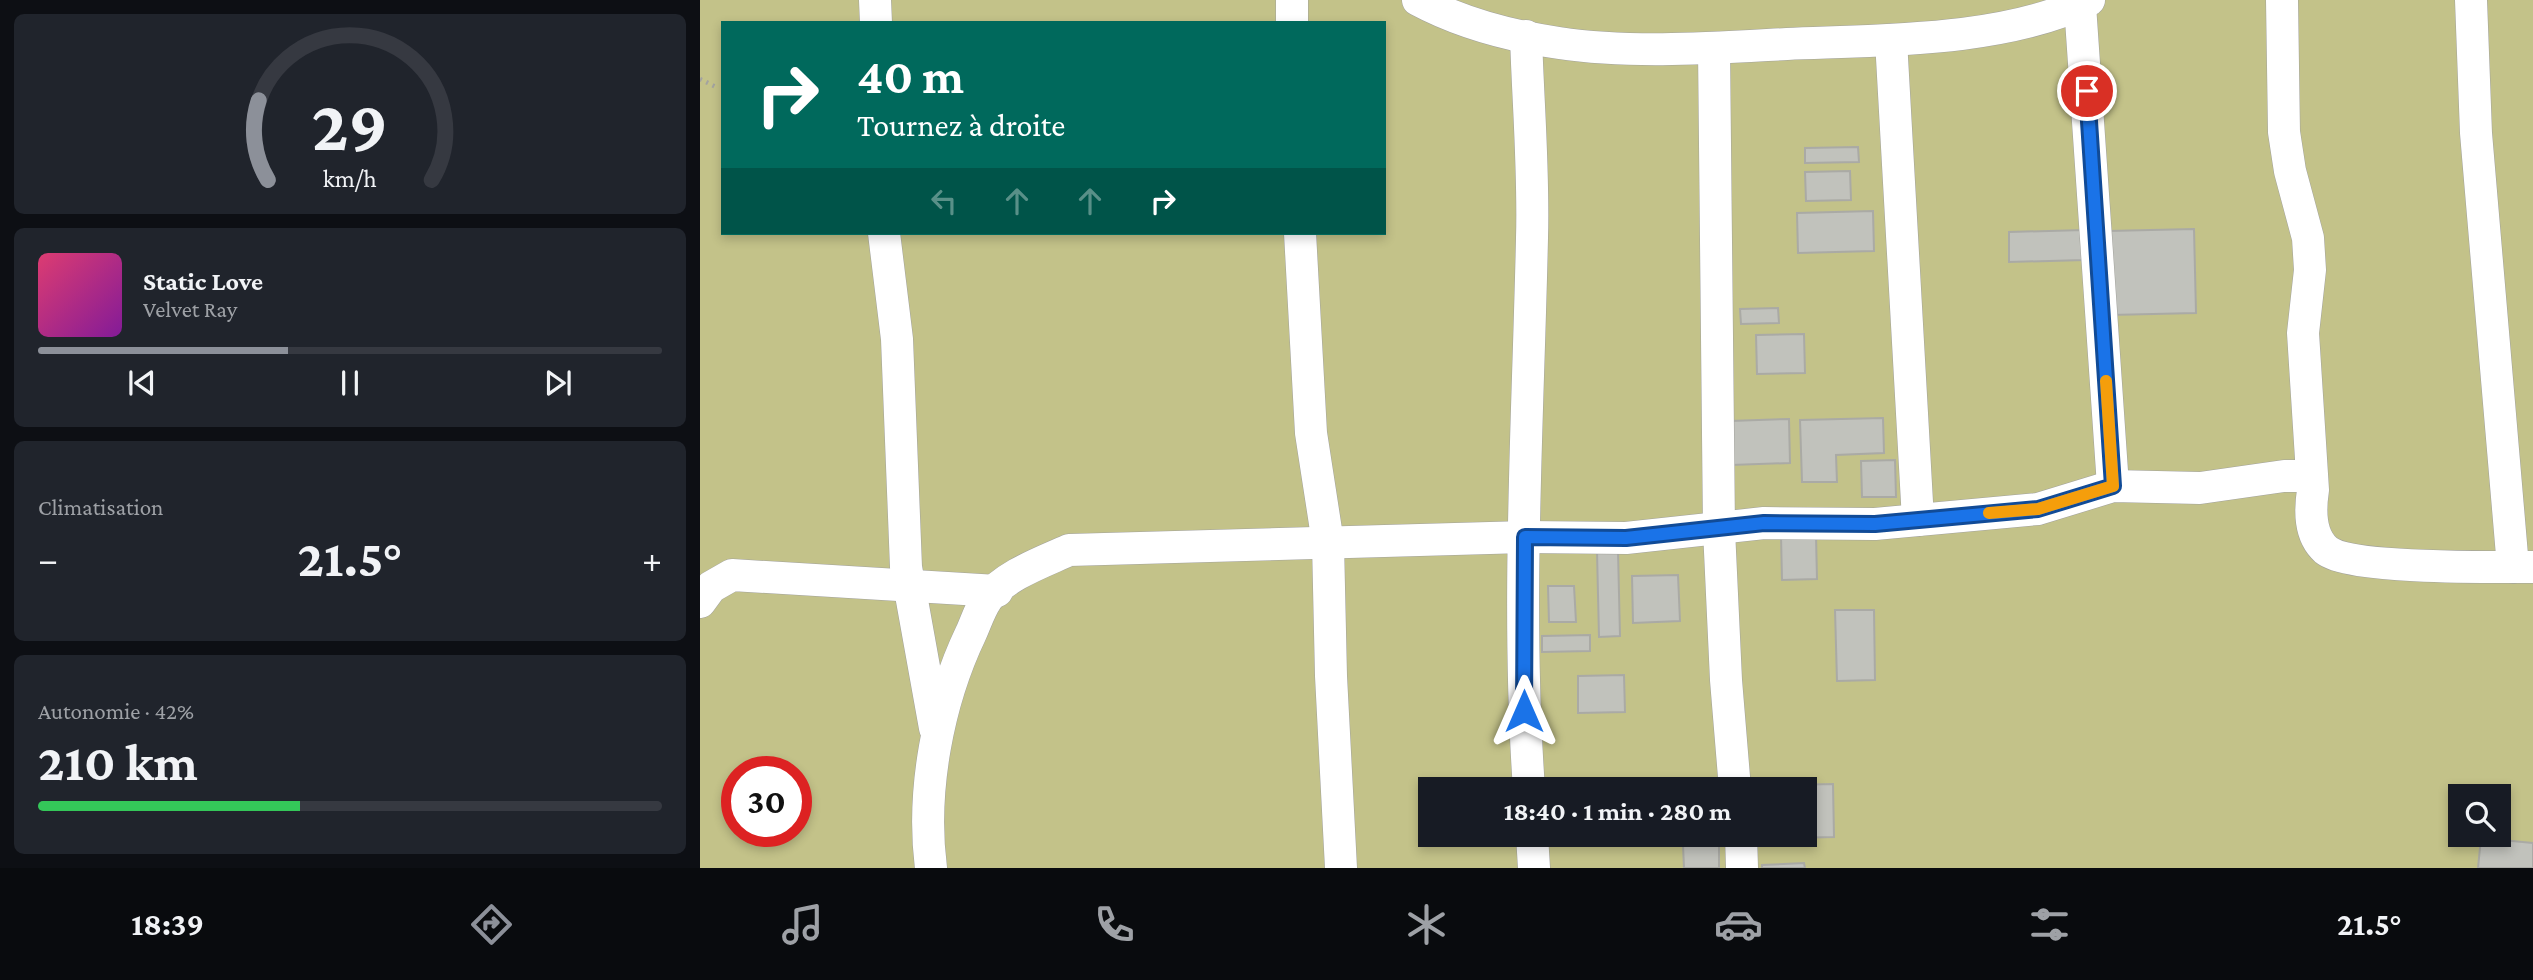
<!DOCTYPE html>
<html lang="fr">
<meta charset="utf-8">
<style>
body{margin:0;font-family:"Crimson Pro",serif;background:#20242c;color:#f1f3f6;height:100vh;display:flex;flex-direction:column;font-size:26px;white-space:nowrap}
*{box-sizing:border-box;margin:0}
p{font-size:23px;color:#9ea1a6}
.icon{flex:none;width:38px;height:38px;fill:none;stroke:currentColor;stroke-width:2;stroke-linecap:round;stroke-linejoin:round}
.map{position:relative;flex:1;overflow:hidden}
.side{display:flex;flex-direction:column;gap:14px;padding:14px;background:#0d0f14;width:700px}
.side>*{flex:none}
.banner{position:absolute;left:21px;top:21px;width:665px;height:214px;border-radius:0px;box-shadow:0 4px 10px #0003;background:#00695c;color:#fff;overflow:hidden}
.buttons{position:absolute;left:1748px;top:784px;display:grid;gap:14px}
.buttons a{display:grid;place-items:center;width:63px;height:63px;border-radius:0px;background:#171b24;box-shadow:0 4px 10px #0003;font-size:35px}
.speed{position:absolute;left:21px;top:756px;display:flex;gap:14px;font-size:35px;font-weight:700;text-align:center}
.speed>*{display:grid;place-content:center;width:91px;height:91px;border-radius:50%;background:#171b24;box-shadow:0 4px 10px #0003;line-height:1}
.speed .limit{border:10px solid #d22;background:#fff;color:#111}
.pin{position:absolute;display:grid;place-items:center;width:60px;height:60px;color:#fff;margin:-30px;border:4px solid #fff;border-radius:50%;box-shadow:0 2px 7px #0007}
.me{position:absolute;width:77px;margin:-38px;rotate:0deg;stroke-linejoin:round;filter:drop-shadow(0 0 5px #0008)}
.turn{display:flex;align-items:center;gap:24px;height:147px;padding:0 21px;font-size:32px}
.turn .icon{width:91px;height:91px;stroke-width:2.5}
.turn b{display:block;font-size:49px;line-height:60px}
.lanes{display:flex;align-items:center;height:66px;padding:0 21px;background:#0003;justify-content:center;gap:35px;direction:ltr}
.lanes .off{opacity:.35}
.big{font-size:52px;font-weight:700;line-height:1.1}
.side .tile{flex:1;display:flex;flex-direction:column;justify-content:center;gap:10px;min-width:0;padding:0 24px;border-radius:10px;background:#20242c}
.side .dial{align-items:center;gap:0}
.dial svg{height:182px;overflow:visible;fill:none;stroke:#363941;stroke-width:7;stroke-linecap:round;text-anchor:middle}
.dial text{fill:#f1f3f6;stroke:none}
.song{display:flex;align-items:center;gap:21px}
.cover{width:84px;height:84px;border-radius:10px;background:linear-gradient(135deg,hsl(340 70% 55%),hsl(290 70% 35%))}
.played{height:7px;border-radius:4px;background:linear-gradient(90deg,#8c9099 40%,#363941 40%)}
.keys{display:flex;justify-content:space-around;direction:ltr}
.heat{display:flex;justify-content:space-between;align-items:center;font-size:38px;direction:ltr}
.charge{height:10px;border-radius:5px;background:linear-gradient(90deg,#34c759 42%,#363941 0)}
.trip{position:absolute;left:718px;top:777px;width:399px;height:70px;border-radius:0px;background:#171b24;box-shadow:0 4px 10px #0003;font-weight:700;line-height:70px;text-align:center}
.tabs{display:flex;height:112px;justify-content:space-around;align-items:center;background:#090b0e;color:#9ea1a6}
.tabs .icon{width:49px;height:49px}
.tabs .active{color:#8c9099}
.tabs b{font-size:32px;color:#f1f3f6}
main{display:flex;flex:1;min-height:0}
.map>svg:first-child{display:block}
.green{fill:#c3c289;fill-rule:evenodd}
.building{fill:#c1c2bc;stroke:#aaaaa5;stroke-width:2}
.lines{fill:none;stroke-linecap:round;stroke-linejoin:round}
.street-casing{stroke:#a2a29d;stroke-width:33}
.path{stroke:#a3a3a0;stroke-width:4.5;stroke-dasharray:2 5;stroke-linecap:butt}
.street{stroke:#fff;stroke-width:32}
.route-casing{stroke:#114b97;stroke-width:18}
.route{stroke:#1a73e8;stroke-width:12}
.slow{stroke:#f59e0b;stroke-width:12}
</style>
<main>
<section class="side">
<div class="tile dial"><svg viewBox="0 0 100 80">
<path d="M14 69A42 42 0 1 1 86 69"/>
<path d="M14 69A42 42 0 0 1 10 34" stroke="#8c9099"/>
<text x="50" y="56" font-size="32" font-weight="700">29</text>
<text x="50" y="72" font-size="11">km/h</text>
</svg></div>
<div class="tile">
<div class="song"><i class="cover"></i><div><b>Static Love</b><p>Velvet Ray</p></div></div>
<div class="played"></div>
<div class="keys"><svg class="icon" aria-label="previous" viewBox="0 0 24 24"><path d="M18 5L8 12l10 7zM5 5v14"/></svg><svg class="icon" aria-label="pause" viewBox="0 0 24 24"><path d="M8 5v14M16 5v14"/></svg><svg class="icon" aria-label="next" viewBox="0 0 24 24"><path d="M6 5l10 7-10 7zM19 5v14"/></svg></div>
</div>
<div class="tile"><p>Climatisation</p>
<div class="heat"><a>−</a><b class="big">21.5°</b><a>+</a></div>
</div>
<div class="tile"><p>Autonomie · 42%</p><b class="big">210 km</b><div class="charge"></div></div>
</section>
<div class="map">
<svg width="1833" height="868" viewBox="0 0 1833 868">
<rect width="100%" height="100%" fill="#ebebe6"/>
<!-- green -->
<path class="green" d="M0,0H1833V868H0ZM23,23H684V233H23ZM37,772H96V831H37ZM730,789H1104V835H730ZM1760,796H1799V835H1760Z"/>
<!-- building -->
<g class="building">
<path d="M1158,147L1159,162L1105,163V148Z"/>
<path d="M1150,171L1151,200L1106,201L1105,172Z"/>
<path d="M1173,211L1174,251L1098,253L1097,213Z"/>
<path d="M1494,229L1496,313L1410,315L1408,231Z"/>
<path d="M1383,230L1384,260L1309,262V232Z"/>
<path d="M1078,308L1079,323L1041,324L1040,309Z"/>
<path d="M1104,334L1105,373L1057,374L1056,335Z"/>
<path d="M1183,418L1184,453L1136,455L1137,482H1102L1100,420Z"/>
<path d="M1089,419L1090,463L1031,465L1030,421Z"/>
<path d="M1195,460L1196,497H1162L1161,461Z"/>
<path d="M1116,535L1117,579L1082,580L1081,536Z"/>
<path d="M918,551L920,636L899,637L897,552Z"/>
<path d="M978,575L980,621L933,623L932,576Z"/>
<path d="M848,586H874L876,622H849Z"/>
<path d="M1135,610H1174L1175,680L1137,681Z"/>
<path d="M890,635V651L842,652V636Z"/>
<path d="M924,675L925,712L878,713V676Z"/>
<path d="M1133,784L1134,837L1091,838V835H1104V789H1090V785Z"/>
<path d="M1781,838L1833,843V868H1778Z"/>
<path d="M1019,844V868H984L983,845Z"/>
<path d="M1104,863L1105,868H1062V865Z"/>
</g>
<g class="lines">
<defs>
<g id="street">
<path d="M175,0L176,23"/>
<path d="M592,0V23"/>
<path d="M718,0C761,23 810,36 859,43C932,54 1013,48 1087,44C1179,40 1305,42 1389,0"/>
<path d="M1582,0L1584,132L1590,171L1608,238L1610,270L1603,333L1613,490C1610,510 1609,535 1626,550C1649,569 1797,567 1833,567"/>
<path d="M1771,0L1776,133L1813,567"/>
<path d="M1380,5L1413,486"/>
<path d="M826,36C828,103 834,171 832,238C828,421 816,606 829,789"/>
<path d="M1191,40L1218,520"/>
<path d="M1014,48L1019,530L1026,680L1035,789"/>
<path d="M184,233L197,339L206,567L235,728"/>
<path d="M600,233L611,433L628,543L631,676L641,868"/>
<path d="M0,602L11,587L32,575L297,591"/>
<path d="M832,835L834,868"/>
<path d="M1041,835L1042,868"/>
<path d="M231,868C221,791 238,702 271,633C276,622 280,609 287,599C305,575 343,562 369,550L825,537L926,538L1064,523L1175,524L1338,509L1413,486L1500,488L1584,476H1611"/>
</g>
</defs>
<!-- street casing -->
<use href="#street" class="street-casing"/>
<!-- path -->
<path class="path" d="M0,79L16,87"/>
<!-- street -->
<use href="#street" class="street"/>
</g>
<g class="lines">
<defs>
<path id="route" d="M824,711L825,537L926,538L1064,523L1175,524L1338,509L1413,486L1387,91"/>
</defs>
<!-- route casing -->
<use href="#route" class="route-casing"/>
<!-- route -->
<use href="#route" class="route"/>
<!-- slow -->
<path class="slow" d="M1289,513L1338,509L1413,486L1406,381"/>
</g>
</svg>
<div class="buttons">
<a><svg class="icon" aria-label="search" viewBox="0 0 24 24"><circle cx="10" cy="10" r="6"/><path d="M15 15l6 6"/></svg></a>
</div>
<div class="speed"><div class="limit">30</div></div>
<div class="pin" style="left:1387px;top:91px;background:#d93025"><svg class="icon" aria-label="arrive" viewBox="0 0 24 24"><path d="M6 21V4h12l-3 4 3 4H6"/></svg></div>
<svg class="me" style="left:824px;top:711px" viewBox="-20 -20 40 40"><path d="M0-17L14 15 0 8-14 15z" fill="#1a73e8" stroke="#fff" stroke-width="4"/></svg>
<div class="trip">18:40 · 1 min · 280 m</div>
<div class="banner">
<div class="turn"><svg class="icon" aria-label="right" viewBox="0 0 24 24"><path d="M7 20v-9h11M14 6l5 5-5 5"/></svg><div><b>40 m</b>Tournez à droite</div></div>
<div class="lanes"><svg class="icon off" aria-label="left" viewBox="0 0 24 24"><path d="M17 20v-9H6M10 6l-5 5 5 5"/></svg><svg class="icon off" aria-label="ahead" viewBox="0 0 24 24"><path d="M12 20V5M6 11l6-6 6 6"/></svg><svg class="icon off" aria-label="ahead" viewBox="0 0 24 24"><path d="M12 20V5M6 11l6-6 6 6"/></svg><svg class="icon" aria-label="right" viewBox="0 0 24 24"><path d="M7 20v-9h11M14 6l5 5-5 5"/></svg></div>
</div>
</div>
</main>
<nav class="tabs">
<b>18:39</b>
<svg class="icon active" aria-label="directions" viewBox="0 0 24 24"><path d="M12 3l9 9-9 9-9-9zM9 14v-3h6M13 9l2 2-2 2"/></svg>
<svg class="icon" aria-label="music" viewBox="0 0 24 24"><path d="M9 18V5l10-2v13"/><circle cx="6" cy="18" r="3"/><circle cx="16" cy="16" r="3"/></svg>
<svg class="icon" aria-label="phone" viewBox="0 0 24 24"><path d="M5 4h4l2 5-3 2q2 4 5 5l2-3 5 2v4C11 20 4 13 5 4z"/></svg>
<svg class="icon" aria-label="climate" viewBox="0 0 24 24"><path d="M12 3v18M4 7l16 10M4 17L20 7"/></svg>
<svg class="icon" aria-label="car" viewBox="0 0 24 24"><path d="M5 17H2v-5l4-1 3-4h7l3 4 3 1v5h-3M9 17h6M6 11h13"/><circle cx="7" cy="17" r="2"/><circle cx="17" cy="17" r="2"/></svg>
<svg class="icon" aria-label="filters" viewBox="0 0 24 24"><path d="M4 7h16M4 17h16"/><circle cx="9" cy="7" r="2"/><circle cx="15" cy="17" r="2"/></svg>
<b>21.5°</b>
</nav>
